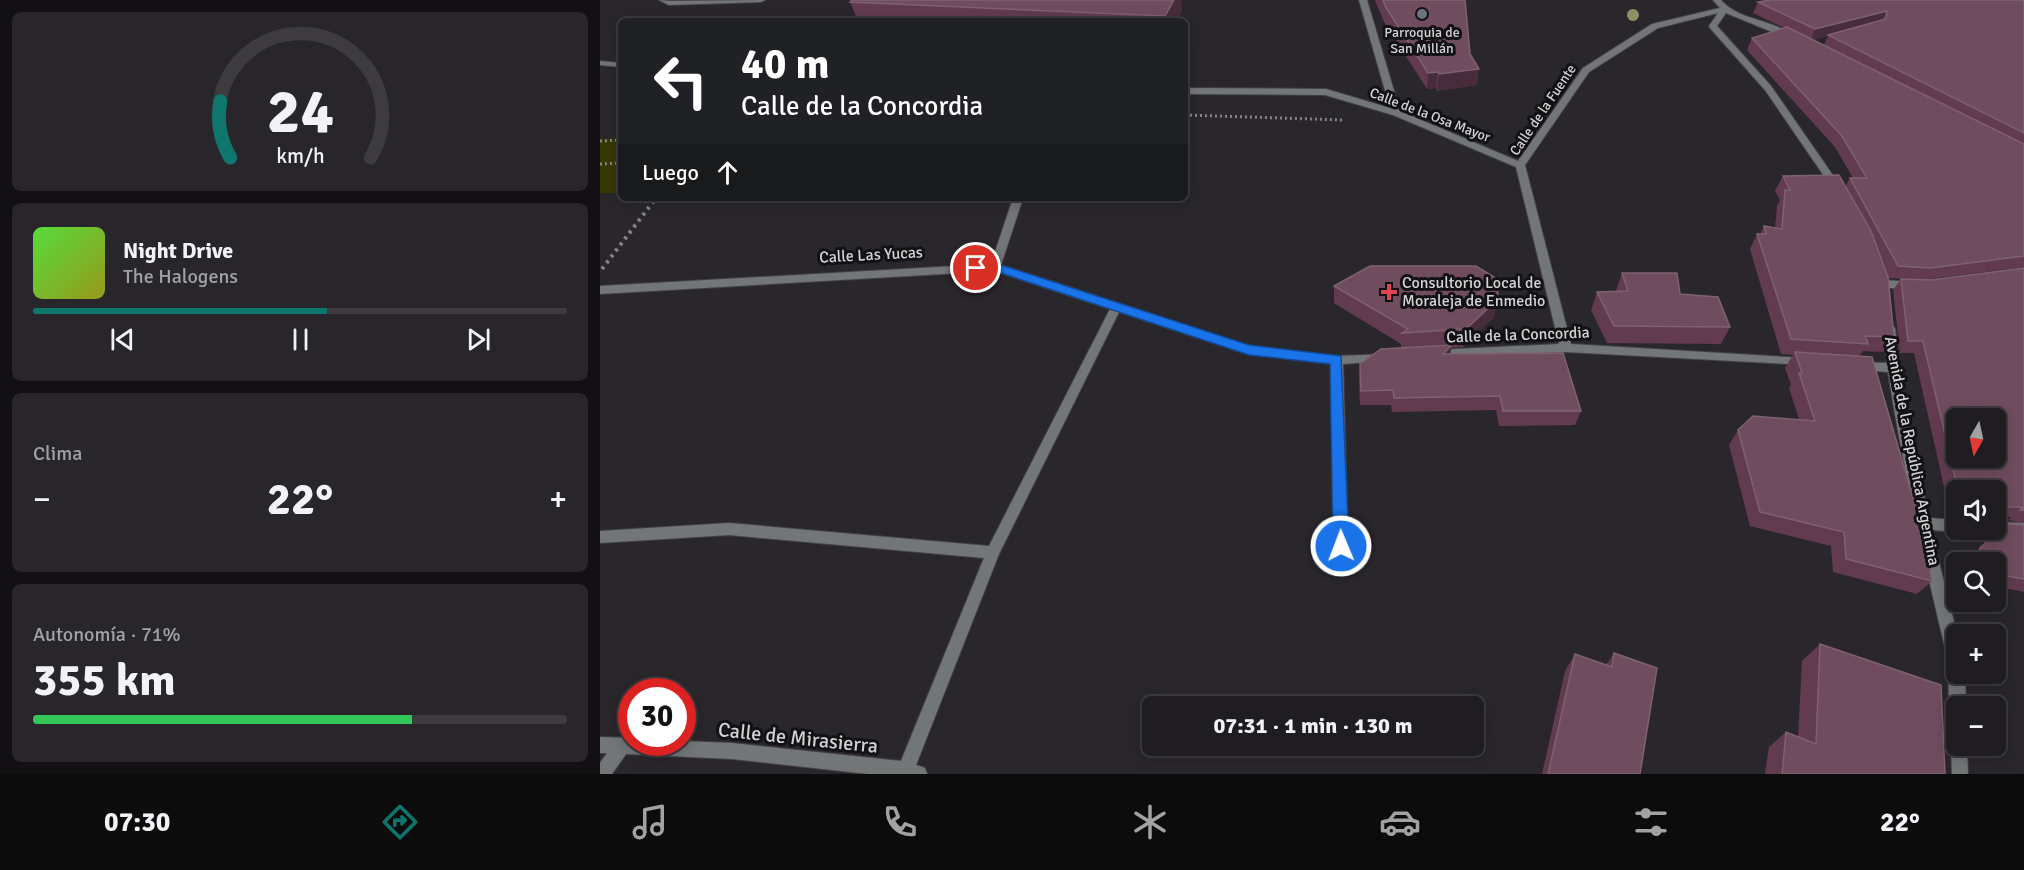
<!DOCTYPE html>
<html lang="es">
<meta charset="utf-8">
<style>
body{margin:0;font-family:Signika,sans-serif;background:#28262a;color:#f1f3f6;height:100vh;display:flex;flex-direction:column;font-size:22px;white-space:nowrap}
*{box-sizing:border-box;margin:0}
p{font-size:20px;color:#a2a2a5}
.icon{flex:none;width:33px;height:33px;fill:none;stroke:currentColor;stroke-width:2;stroke-linecap:round;stroke-linejoin:round}
.map{position:relative;flex:1;overflow:hidden}
.details{display:flex;flex-direction:column;gap:12px;padding:12px;background:#121012;width:600px}
.details>*{flex:none}
.hud{position:absolute;left:18px;top:18px;width:570px;height:183px;border-radius:9px;box-shadow:0 3px 15px #0003,0 0 0 2px #3d3b3f;background:#202124;color:#fff;overflow:hidden}
.needle{width:39px;rotate:189deg}
.tools{position:absolute;left:1346px;top:408px;display:grid;gap:12px}
.tools a{display:grid;place-items:center;width:60px;height:60px;border-radius:9px;background:#201d21;box-shadow:0 3px 15px #0003,0 0 0 2px #3d3b3f;font-size:30px}
.speed{position:absolute;left:18px;top:678px;display:flex;gap:12px;font-size:30px;font-weight:700;text-align:center}
.speed>*{display:grid;place-content:center;width:78px;height:78px;border-radius:50%;background:#201d21;box-shadow:0 3px 15px #0003,0 0 0 2px #3d3b3f;line-height:1}
.speed .limit{border:9px solid #d22;background:#fff;color:#111}
.pin{position:absolute;display:grid;place-items:center;width:51px;height:51px;color:#fff;margin:-26px;border:3px solid #fff;border-radius:50%;box-shadow:0 2px 6px #0007}
.me{position:absolute;width:66px;margin:-33px;rotate:359deg;stroke-linejoin:round;filter:drop-shadow(0 0 4px #0008)}
.turn{display:flex;align-items:center;gap:21px;height:126px;padding:0 24px;font-size:27px}
.turn .icon{width:78px;height:78px;stroke-width:2.5}
.turn b{display:block;font-size:42px;line-height:51px}
.then{display:flex;align-items:center;height:57px;padding:0 24px;background:#0003;gap:12px;font-size:22px}
.big{font-size:45px;font-weight:800;line-height:1.1}
.details .tile{flex:1;display:flex;flex-direction:column;justify-content:center;gap:9px;min-width:0;padding:0 21px;border-radius:9px;background:#28262a}
.details .dial{align-items:center;gap:0}
.dial svg{height:156px;overflow:visible;fill:none;stroke:#3d3b3f;stroke-width:7;stroke-linecap:round;text-anchor:middle}
.dial text{fill:#f1f3f6;stroke:none}
.song{display:flex;align-items:center;gap:18px}
.cover{width:72px;height:72px;border-radius:9px;background:linear-gradient(135deg,hsl(110 70% 55%),hsl(60 70% 35%))}
.played{height:6px;border-radius:3px;background:linear-gradient(90deg,#0f766e 55%,#3d3b3f 55%)}
.keys{display:flex;justify-content:space-around;direction:ltr}
.heat{display:flex;justify-content:space-between;align-items:center;font-size:33px;direction:ltr}
.charge{height:9px;border-radius:4px;background:linear-gradient(90deg,#34c759 71%,#3d3b3f 0)}
.trip{position:absolute;left:542px;top:696px;width:342px;height:60px;border-radius:9px;background:#201d21;box-shadow:0 3px 15px #0003,0 0 0 2px #3d3b3f;font-weight:800;line-height:60px;text-align:center}
.menu{display:flex;height:96px;justify-content:space-around;align-items:center;background:#0d0c0d;color:#a2a2a5}
.menu .icon{width:42px;height:42px}
.menu .selected{color:#0f766e}
.menu b{font-size:27px;color:#f1f3f6}
main{display:flex;flex:1;min-height:0}
.map>svg:first-child{display:block}
.green{fill:#363804}
.lines{fill:none;stroke-linecap:round;stroke-linejoin:round}
.lane-casing{stroke:#454247;stroke-width:2}
.street-casing{stroke:#454247;stroke-width:2}
.path-far1{stroke:#848286;stroke-width:3;stroke-dasharray:2 3;stroke-linecap:butt}
.path{stroke:#848286;stroke-width:4;stroke-dasharray:3 4.5;stroke-linecap:butt}
.lane{fill:#737677;fill-rule:evenodd}
.street{fill:#737677;fill-rule:evenodd}
.tree{fill:#8c9066}
.wall{fill:#633b51;fill-rule:evenodd}
.shaded-wall{fill:#472c3c}
.building{fill:#704c5f;stroke:#7f6172;stroke-width:1.5;fill-rule:evenodd}
.route{fill:#1a73e8;stroke:#114b97;stroke-width:1.5}
.worship-dot{fill:#6b7280;stroke:#121113;stroke-width:2}
.health-dot{fill:#e0444e;stroke:#121113;stroke-width:2}
.labels{text-anchor:middle;dominant-baseline:central;stroke-width:6;stroke-linejoin:round;paint-order:stroke}
.far-poi-label{font-size:14px;fill:#d4d2d5;stroke:#121113}
.far-street-label{font-size:14px;fill:#d4d2d5;stroke:#121113}
.street-label{font-size:16px;fill:#d4d2d5;stroke:#121113}
.poi-label{font-size:16px;fill:#d4d2d5;stroke:#121113;text-anchor:start}
.near-street-label{font-size:20px;fill:#d4d2d5;stroke:#121113}
</style>
<main>
<section class="details">
<div class="tile dial"><svg viewBox="0 0 100 80">
<path d="M14 69A42 42 0 1 1 86 69"/>
<path d="M14 69A42 42 0 0 1 9 40" stroke="#0f766e"/>
<text x="50" y="56" font-size="32" font-weight="700">24</text>
<text x="50" y="72" font-size="11">km/h</text>
</svg></div>
<div class="tile">
<div class="song"><i class="cover"></i><div><b>Night Drive</b><p>The Halogens</p></div></div>
<div class="played"></div>
<div class="keys"><svg class="icon" aria-label="previous" viewBox="0 0 24 24"><path d="M18 5L8 12l10 7zM5 5v14"/></svg><svg class="icon" aria-label="pause" viewBox="0 0 24 24"><path d="M8 5v14M16 5v14"/></svg><svg class="icon" aria-label="next" viewBox="0 0 24 24"><path d="M6 5l10 7-10 7zM19 5v14"/></svg></div>
</div>
<div class="tile"><p>Clima</p>
<div class="heat"><a>−</a><b class="big">22°</b><a>+</a></div>
</div>
<div class="tile"><p>Autonomía · 71%</p><b class="big">355 km</b><div class="charge"></div></div>
</section>
<div class="map">
<svg width="1424" height="774" viewBox="0 0 1424 774">
<rect width="100%" height="100%" fill="#2a272c"/>
<!-- green -->
<rect class="green" x="0" y="139" width="21" height="54"/>
<g class="lines">
<defs>
<path id="lane" d="M59,0L70,1L165,0L161,2L69,5Z"/>
<g id="street">
<path d="M759,0H767L800,111L918,161L983,68L1052,24L1120,8L1113,0H1121C1134,15 1152,17 1170,24C1178,26 1185,31 1193,34V38H1187L1126,13L1117,26L1171,86L1241,187L1239,189H1233L1165,90L1110,28L1109,26L1118,13L1058,28L989,72L925,165L971,344L1204,358L1210,362L1208,365L966,352L831,357L829,354L835,350L959,344L916,167L793,115L725,95L585,94V88L726,89L790,108Z"/>
<path d="M0,61L21,63V67L0,65Z"/>
<path d="M413,198H423L401,265L649,346L737,356L789,354L791,357L785,361L743,364L748,546L746,550L741,552L736,550L734,546L731,364L649,354L519,312L399,554L316,765L325,768L327,774H268L132,759L26,754L12,774H0V763L7,753H0V737L32,738V742H82V741L132,743L301,761L384,558L129,535L0,543V531L129,523L389,546L510,309L395,271L0,294V286L391,264Z"/>
<path d="M1284,280L1313,282L1318,286L1313,290L1280,287L1279,284Z"/>
<path d="M1289,324L1295,328L1306,412L1329,518L1356,520V530H1361L1356,532L1331,530L1357,634L1356,674H1365L1366,706H1356V713L1352,712C1348,701 1347,680 1352,669L1356,667L1351,665L1348,660C1325,565 1303,469 1288,372L1261,370L1255,366L1261,362L1287,363L1283,328Z"/>
<path d="M1395,522L1424,523V535L1390,532L1389,530H1395Z"/>
<path d="M1356,739V746H1367L1368,774H1352L1351,746L1353,740Z"/>
</g>
</defs>
<!-- lane casing -->
<use href="#lane" class="lane-casing"/>
<!-- street casing -->
<use href="#street" class="street-casing"/>
<!-- path-far1 -->
<g class="path-far1">
<path d="M585,115L743,120"/>
<path d="M0,141L21,140"/>
<path d="M0,164L21,163"/>
</g>
<!-- path -->
<path class="path" d="M2,269L56,198"/>
<!-- lane -->
<use href="#lane" class="lane"/>
<!-- street -->
<use href="#street" class="street"/>
</g>
<!-- trees -->
<circle class="tree" cx="1033" cy="15" r="6"/>
<!-- wall -->
<g class="wall">
<path d="M252,0H581L582,11L577,21H258L250,2Z"/>
<path d="M775,0H865L870,54L877,85L837,91L836,88L827,89L784,22Z"/>
<path d="M1424,0V267L1322,280L1289,278L1286,271L1294,337L1283,352L1263,351L1259,356L1332,581L1317,594L1233,572L1231,546L1150,526L1129,445L1138,430L1199,419L1189,388L1191,385L1185,368L1193,355L1181,354L1150,249L1157,234H1160L1164,226L1175,228L1177,206L1180,200L1175,191L1183,176L1245,187L1250,178H1253L1235,147L1147,50L1152,38L1184,28L1153,13L1158,2ZM1228,36L1224,45L1213,40Z"/>
<path d="M1424,268V523L1408,520L1411,517H1395V490H1356V518H1351L1314,353H1300L1293,290L1301,279L1331,280Z"/>
<path d="M1022,273L1080,294L1130,327L1121,344L1007,343L991,310L997,292L1016,291Z"/>
<path d="M734,286L894,317L863,347L851,348L850,354L981,411L975,425L899,426L896,410L792,412L791,405H760L759,379L760,364L801,348V344L734,303Z"/>
<path d="M1405,524L1424,525V592L1395,586V562H1368V559Z"/>
<path d="M1220,644L1345,774H1165L1169,747L1186,732L1198,737L1202,661Z"/>
<path d="M1014,653L1040,774H942L965,671L975,654L1006,665Z"/>
</g>
<!-- shaded-wall -->
<g class="shaded-wall">
<path d="M574,0H581L582,11L577,21H566L565,16Z"/>
<path d="M1287,11L1281,22L1210,41L1215,29Z"/>
<path d="M879,69L877,85L837,91L839,74Z"/>
<path d="M838,72L836,88L827,89L828,73Z"/>
<path d="M898,299L894,317L863,347L866,329Z"/>
<path d="M852,345L849,361L843,354Z"/>
</g>
<!-- building -->
<g class="building">
<path d="M252,0H574L565,16L250,2Z"/>
<path d="M783,0H865L870,54L879,69L839,74L838,72L828,73L785,6Z"/>
<path d="M1170,0H1424V133L1228,35L1286,19L1287,11L1215,29L1158,2Z"/>
<path d="M1187,27L1424,144V256L1330,268L1298,266L1250,178H1267L1242,136L1152,38Z"/>
<path d="M1239,175L1271,231L1288,277L1294,337L1265,336L1268,344L1191,339L1157,234H1166L1164,226L1182,229L1185,190H1190L1183,176Z"/>
<path d="M770,266H876L897,279L898,299L866,329L802,333L808,329L734,286Z"/>
<path d="M1424,268V510H1420L1423,507H1395V490H1358L1323,341H1308L1301,279L1331,280ZM1356,418H1395V458H1356Z"/>
<path d="M1022,273H1077L1080,294L1118,297L1130,327L1014,326L997,292L1028,291Z"/>
<path d="M852,345L843,354L963,353L981,411H903L900,396L794,398L793,390L761,391L760,364L781,349Z"/>
<path d="M1195,352L1272,357L1324,536L1332,581L1246,559L1244,532L1160,512L1138,430L1153,416L1215,421L1199,373H1202Z"/>
<path d="M1405,524L1424,525V579L1395,574V562H1381L1380,548Z"/>
<path d="M1220,644L1341,685L1345,774H1182L1186,732L1216,744Z"/>
<path d="M1014,653L1057,668L1040,774H948L975,654L1012,667Z"/>
</g>
<!-- route -->
<path class="route" d="M395,263L649,345L741,356L749,546L746,551H735L733,546L730,364L649,355L395,271L376,272L370,268L376,263Z"/>
<!-- markers -->
<circle class="worship-dot" cx="822" cy="14" r="6"/>
<path class="health-dot" d="M786 283h6v6h6v6h-6v6h-6v-6h-6v-6h6z"/>
<g class="labels">
<!-- far-poi labels -->
<g class="far-poi-label">
<text x="822" y="32">Parroquia de<tspan x="822" dy="16">San Millán</tspan></text>
</g>
<!-- far-street labels -->
<g class="far-street-label">
<text transform="translate(943 110) rotate(-56)">Calle de la Fuente</text>
<text transform="translate(830 115) rotate(21)">Calle de la Osa Mayor</text>
</g>
<!-- street labels -->
<g class="street-label">
<text transform="translate(271 255) rotate(-3)">Calle Las Yucas</text>
<text transform="translate(918 335) rotate(-2)">Calle de la Concordia</text>
<text transform="translate(1312 451) rotate(79)">Avenida de la República Argentina</text>
</g>
<!-- poi labels -->
<g class="poi-label">
<text x="802" y="283">Consultorio Local de<tspan x="802" dy="18">Moraleja de Enmedio</tspan></text>
</g>
<!-- near-street labels -->
<g class="near-street-label">
<text transform="translate(198 738) rotate(6)">Calle de Mirasierra</text>
</g>
</g>
</svg>
<div class="tools">
<a><svg class="needle" viewBox="-14 -14 28 28"><path d="M0-13l5 13h-10z" fill="#e53935"/><path d="M0 13l5-13h-10z" fill="#a2a2a5"/></svg></a>
<a><svg class="icon" aria-label="sound" viewBox="0 0 24 24"><path d="M4 9h4l5-4v14l-5-4H4zM17 9q2 3 0 6"/></svg></a>
<a><svg class="icon" aria-label="search" viewBox="0 0 24 24"><circle cx="10" cy="10" r="6"/><path d="M15 15l6 6"/></svg></a>
<a>+</a>
<a>−</a>
</div>
<div class="speed"><div class="limit">30</div></div>
<div class="pin" style="left:376px;top:268px;background:#d93025"><svg class="icon" aria-label="arrive" viewBox="0 0 24 24"><path d="M6 21V4h12l-3 4 3 4H6"/></svg></div>
<svg class="me" style="left:741px;top:546px" viewBox="-20 -20 40 40"><circle r="17" fill="#1a73e8" stroke="#fff" stroke-width="3"/><path d="M0-11L8 9 0 5-8 9z" fill="#fff"/></svg>
<div class="trip">07:31 · 1 min · 130 m</div>
<div class="hud">
<div class="turn"><svg class="icon" aria-label="left" viewBox="0 0 24 24"><path d="M17 20v-9H6M10 6l-5 5 5 5"/></svg><div><b>40 m</b>Calle de la Concordia</div></div>
<div class="then">Luego<svg class="icon" aria-label="ahead" viewBox="0 0 24 24"><path d="M12 20V5M6 11l6-6 6 6"/></svg></div>
</div>
</div>
</main>
<nav class="menu">
<b>07:30</b>
<svg class="icon selected" aria-label="directions" viewBox="0 0 24 24"><path d="M12 3l9 9-9 9-9-9zM9 14v-3h6M13 9l2 2-2 2"/></svg>
<svg class="icon" aria-label="music" viewBox="0 0 24 24"><path d="M9 18V5l10-2v13"/><circle cx="6" cy="18" r="3"/><circle cx="16" cy="16" r="3"/></svg>
<svg class="icon" aria-label="phone" viewBox="0 0 24 24"><path d="M5 4h4l2 5-3 2q2 4 5 5l2-3 5 2v4C11 20 4 13 5 4z"/></svg>
<svg class="icon" aria-label="climate" viewBox="0 0 24 24"><path d="M12 3v18M4 7l16 10M4 17L20 7"/></svg>
<svg class="icon" aria-label="car" viewBox="0 0 24 24"><path d="M5 17H2v-5l4-1 3-4h7l3 4 3 1v5h-3M9 17h6M6 11h13"/><circle cx="7" cy="17" r="2"/><circle cx="17" cy="17" r="2"/></svg>
<svg class="icon" aria-label="filters" viewBox="0 0 24 24"><path d="M4 7h16M4 17h16"/><circle cx="9" cy="7" r="2"/><circle cx="15" cy="17" r="2"/></svg>
<b>22°</b>
</nav>
